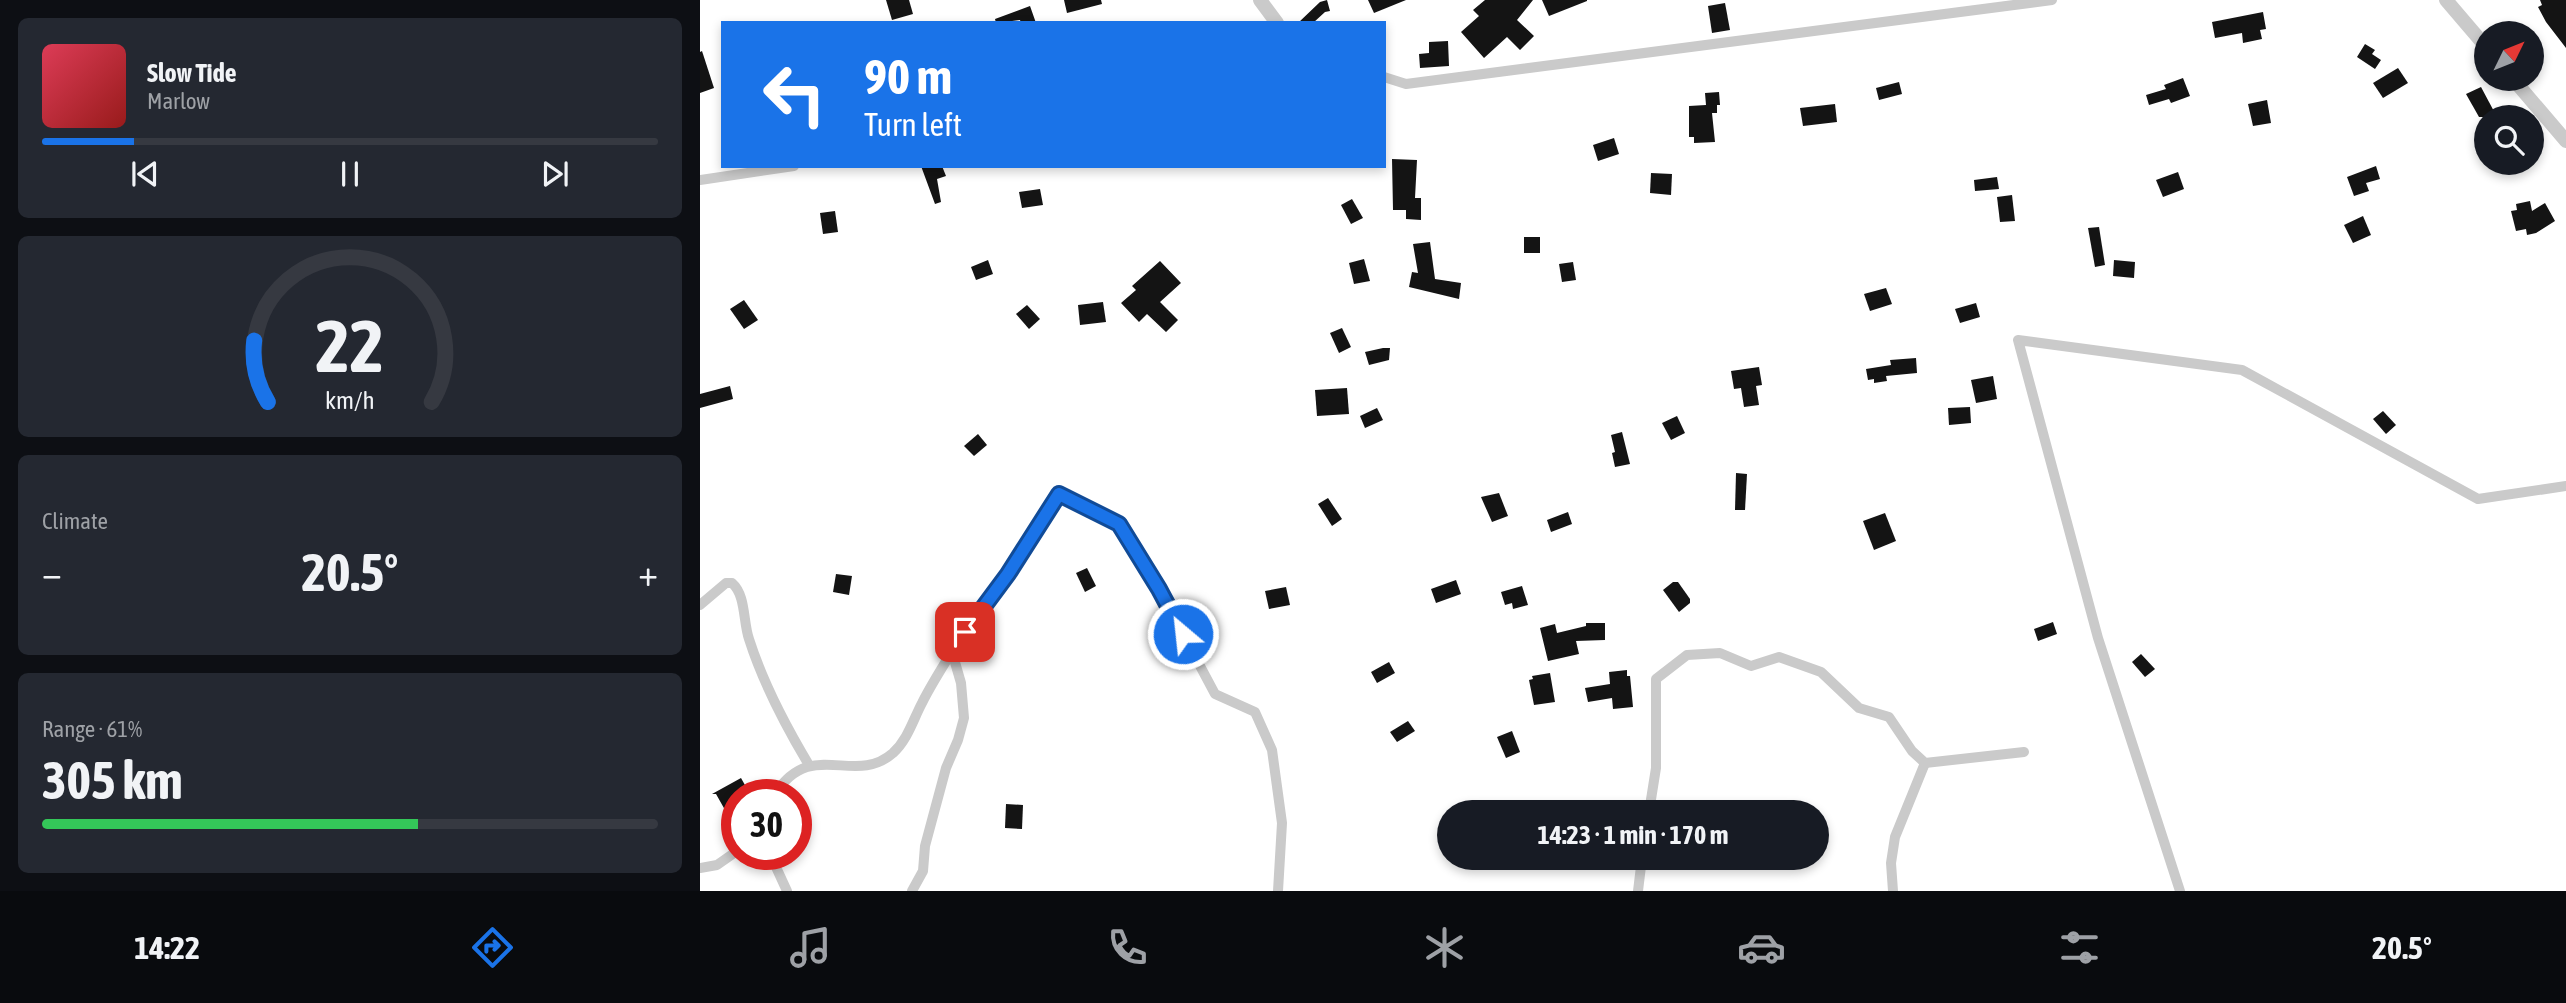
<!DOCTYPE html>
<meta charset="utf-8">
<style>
body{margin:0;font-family:"Asap Condensed",sans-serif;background:#242831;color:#f1f3f6;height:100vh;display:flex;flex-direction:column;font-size:26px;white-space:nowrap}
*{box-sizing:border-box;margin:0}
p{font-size:23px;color:#9ea1a6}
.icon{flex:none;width:38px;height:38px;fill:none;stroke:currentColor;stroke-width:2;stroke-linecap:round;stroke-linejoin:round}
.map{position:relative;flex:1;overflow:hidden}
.sheet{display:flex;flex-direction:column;gap:18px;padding:18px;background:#0d0f14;width:700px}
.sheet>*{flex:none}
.top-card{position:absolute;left:21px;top:21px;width:665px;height:147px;border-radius:0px;box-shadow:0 4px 10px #0003;background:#1a73e8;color:#fff;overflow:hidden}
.needle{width:46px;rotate:47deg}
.controls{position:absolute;left:1774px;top:21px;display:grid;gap:14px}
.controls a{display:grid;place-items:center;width:70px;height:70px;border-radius:50%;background:#171b24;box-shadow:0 4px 10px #0003;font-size:35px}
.speed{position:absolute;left:21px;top:779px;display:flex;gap:14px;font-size:35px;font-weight:700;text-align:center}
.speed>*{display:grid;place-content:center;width:91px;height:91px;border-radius:50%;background:#171b24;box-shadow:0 4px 10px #0003;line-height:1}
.speed .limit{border:10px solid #d22;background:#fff;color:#111}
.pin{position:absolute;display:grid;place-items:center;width:60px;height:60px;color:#fff;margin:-30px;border-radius:14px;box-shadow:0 4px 10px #0006}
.me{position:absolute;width:77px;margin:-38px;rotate:332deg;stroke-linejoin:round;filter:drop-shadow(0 0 5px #0008)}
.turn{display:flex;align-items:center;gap:24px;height:147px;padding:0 28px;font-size:32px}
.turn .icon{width:91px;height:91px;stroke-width:2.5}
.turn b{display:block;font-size:49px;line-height:60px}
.big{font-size:52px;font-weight:700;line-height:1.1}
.sheet .tile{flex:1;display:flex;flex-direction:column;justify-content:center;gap:10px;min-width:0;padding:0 24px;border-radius:10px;background:#242831}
.sheet .dial{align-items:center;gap:0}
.dial svg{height:182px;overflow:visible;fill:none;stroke:#363941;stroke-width:7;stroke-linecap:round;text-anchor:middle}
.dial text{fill:#f1f3f6;stroke:none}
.song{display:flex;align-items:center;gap:21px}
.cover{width:84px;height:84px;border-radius:10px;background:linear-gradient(135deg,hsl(350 70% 55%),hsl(0 70% 35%))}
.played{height:7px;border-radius:4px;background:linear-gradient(90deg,#1a73e8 15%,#363941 15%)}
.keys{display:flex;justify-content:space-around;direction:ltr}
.heat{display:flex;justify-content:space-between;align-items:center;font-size:38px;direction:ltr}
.charge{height:10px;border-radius:5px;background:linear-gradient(90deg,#34c759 61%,#363941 0)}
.trip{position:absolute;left:737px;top:800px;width:392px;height:70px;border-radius:35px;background:#171b24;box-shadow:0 4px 10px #0003;font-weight:700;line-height:70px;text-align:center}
.menu{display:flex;height:112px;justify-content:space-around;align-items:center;background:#090b0e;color:#9ea1a6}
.menu .icon{width:49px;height:49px}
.menu .selected{color:#1a73e8}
.menu b{font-size:32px;color:#f1f3f6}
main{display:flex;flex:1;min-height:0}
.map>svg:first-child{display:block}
.building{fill:#141414}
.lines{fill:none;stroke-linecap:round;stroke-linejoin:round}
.minor{stroke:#cacaca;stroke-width:10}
.tertiary{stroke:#cacaca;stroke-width:14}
.route-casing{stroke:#114b97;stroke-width:18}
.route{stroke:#1a73e8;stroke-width:12}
</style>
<main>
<section class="sheet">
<div class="tile">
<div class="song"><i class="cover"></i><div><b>Slow Tide</b><p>Marlow</p></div></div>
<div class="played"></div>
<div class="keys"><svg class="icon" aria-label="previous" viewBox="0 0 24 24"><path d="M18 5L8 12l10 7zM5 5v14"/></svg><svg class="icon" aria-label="pause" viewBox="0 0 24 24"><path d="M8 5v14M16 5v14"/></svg><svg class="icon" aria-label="next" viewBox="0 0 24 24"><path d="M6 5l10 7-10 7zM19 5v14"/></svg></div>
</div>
<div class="tile dial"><svg viewBox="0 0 100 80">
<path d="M14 69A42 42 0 1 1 86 69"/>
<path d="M14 69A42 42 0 0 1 8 42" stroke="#1a73e8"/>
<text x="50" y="56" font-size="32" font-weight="700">22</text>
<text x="50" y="72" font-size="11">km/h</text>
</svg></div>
<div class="tile"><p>Climate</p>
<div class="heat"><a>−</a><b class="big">20.5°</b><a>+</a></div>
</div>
<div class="tile"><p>Range · 61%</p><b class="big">305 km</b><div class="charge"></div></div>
</section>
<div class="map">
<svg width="1866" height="891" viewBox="0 0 1866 891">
<rect width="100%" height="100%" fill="#fff"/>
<!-- building -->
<g class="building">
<path d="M186,0H209L213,14L192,20Z"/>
<path d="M364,0H401L402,4L367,13Z"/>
<path d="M627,0L630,11L625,12L613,23H598L620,2Z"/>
<path d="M668,0H706L674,13Z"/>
<path d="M785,0H833L817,20L834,36L820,50L807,37L784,58L761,32L779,16L773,10Z"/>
<path d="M842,0H887V1L849,16Z"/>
<path d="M1840,0H1866V48L1846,22L1838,7L1842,5Z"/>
<path d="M1025,3L1030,30L1012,33L1008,6Z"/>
<path d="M330,6L336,23H321L320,20L296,23L295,19Z"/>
<path d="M1563,12L1566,29L1560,30L1562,39L1543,43L1542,33L1515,38L1512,22Z"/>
<path d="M748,41L749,66L720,68L719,54L729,53V42Z"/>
<path d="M1665,44L1675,50L1672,54L1681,60L1675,69L1657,57Z"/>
<path d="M2,51L14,88L0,93V52Z"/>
<path d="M1698,68L1708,83L1683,98L1673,83Z"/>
<path d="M1483,78L1490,96L1471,103L1469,99L1449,105L1446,95L1466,89L1464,85Z"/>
<path d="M1199,82L1202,94L1179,100L1176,88Z"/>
<path d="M1781,87L1797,117H1779L1766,94Z"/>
<path d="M1019,92L1020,105H1017V113H1012L1015,142L994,143V137H989V106L1006,105L1005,93Z"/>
<path d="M1567,100L1571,123L1553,126L1548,104Z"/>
<path d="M1135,104L1137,122L1103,126L1100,108Z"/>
<path d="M914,138L919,154L898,161L893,145Z"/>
<path d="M692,159L717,160L715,198H721V220L706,219V210H693Z"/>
<path d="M221,166H242L246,176L237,179L241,202L235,204Z"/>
<path d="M1676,166L1680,179L1666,183L1669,191L1654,196L1647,177Z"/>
<path d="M1478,172L1484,189L1463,197L1456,180Z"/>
<path d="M951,173L972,174L971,195L950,193Z"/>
<path d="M1297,177L1299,189L1275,191L1274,180Z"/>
<path d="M340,189L343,205L322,208L319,192Z"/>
<path d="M1312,195L1315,221L1300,222L1297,197Z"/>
<path d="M652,199L663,218L651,224L641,205Z"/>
<path d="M1830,201L1832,211L1845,203L1855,221L1836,233L1827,235L1826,229L1816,231L1811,211L1817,210L1816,204Z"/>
<path d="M135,211L138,232L123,234L120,213Z"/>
<path d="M1663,216L1671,235L1653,243L1644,225Z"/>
<path d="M1399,227L1405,265L1395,267L1388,228Z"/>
<rect x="824" y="237" width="16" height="16"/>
<path d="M730,242L735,279L761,283L759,299L709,287L712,272L718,273L713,244Z"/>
<path d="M664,259L670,281L654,284L649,263Z"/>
<path d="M288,260L293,274L276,280L271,267Z"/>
<path d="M1414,260L1435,262L1434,278L1413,276Z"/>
<path d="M460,261L481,283L460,302L478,320L466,332L447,314L439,322L421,303L436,290L432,286Z"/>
<path d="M873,262L876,280L862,282L859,264Z"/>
<path d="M1186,288L1192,304L1170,311L1164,294Z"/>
<path d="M44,300L58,320L44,329L30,309Z"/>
<path d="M403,302L406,322L380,325L378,305Z"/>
<path d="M1276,303L1280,317L1260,323L1255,309Z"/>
<path d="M327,305L340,319L329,329L316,314Z"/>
<path d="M642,328L651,347L639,353L630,333Z"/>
<path d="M683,348H690L689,360L669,365L665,352Z"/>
<path d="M1216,358L1217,373L1186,376L1187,381L1174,383V379L1168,380L1166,369L1191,365L1190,360Z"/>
<path d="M1059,367L1062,385L1056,386L1059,405L1044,407L1041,388L1034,389L1031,371Z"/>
<path d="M1293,376L1297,399L1276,403L1271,380Z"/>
<path d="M30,386L33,399L0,408V394Z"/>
<path d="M647,388L649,414L617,416L615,390Z"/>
<path d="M1270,407L1271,423L1249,425L1248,408Z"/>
<path d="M677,408L683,420L665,428L660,416Z"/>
<path d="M1683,411L1696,425L1686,434L1673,419Z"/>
<path d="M977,416L985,433L971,440L962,423Z"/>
<path d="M922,432L930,464L915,467L912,453L915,452L911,435Z"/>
<path d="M278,434L287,445L274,456L264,446Z"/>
<path d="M1036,473L1047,474L1045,510H1035Z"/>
<path d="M799,493L808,516L792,522L781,497Z"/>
<path d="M628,498L642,519L632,526L618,504Z"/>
<path d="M868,512L872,524L851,532L847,520Z"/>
<path d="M1185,513L1196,541L1174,550L1163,521Z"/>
<path d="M387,568L396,586L385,592L376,573Z"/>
<path d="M136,574L152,576L149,595L133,592Z"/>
<path d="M756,580L761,594L736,603L731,589Z"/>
<path d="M973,582H978L990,599V603L979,612L963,590Z"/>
<path d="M822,586L828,605L813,609L812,603L805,605L801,592Z"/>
<path d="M586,587L590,605L569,609L565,591Z"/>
<path d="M1353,622L1357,634L1338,641L1334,629Z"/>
<path d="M886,623H905V640L876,641L879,654L848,661L840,628L855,624L857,633L886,626Z"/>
<path d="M1441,654L1455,669L1445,677L1432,662Z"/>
<path d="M689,662L695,673L677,683L671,672Z"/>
<path d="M927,670V676H930L933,707L913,709L912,698L888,702L885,688L910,684L909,672Z"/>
<path d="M850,673L855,702L834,705L829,680L833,679L832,676Z"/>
<path d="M708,721L715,731L697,742L690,732Z"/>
<path d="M812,731L820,752L806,758L797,737Z"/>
<path d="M41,778L50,794H37V812L29,817L16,794H12Z"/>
<path d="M306,804L323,805L322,829L305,828Z"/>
</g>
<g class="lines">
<!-- minor -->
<g class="minor">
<path d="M684,77L706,84L1352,0"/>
<path d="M0,180L94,166"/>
<path d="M0,605L26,583H32C46,595 43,622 49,639C63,683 85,725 109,765"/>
<path d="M75,794C112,737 154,787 193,753C208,739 213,720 222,703C234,679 249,657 263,634C276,613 293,595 307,574C326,549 343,521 359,494L419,524L459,589L515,694L555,712L572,750L582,823L578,891"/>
<path d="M949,812L956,768V679L987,655L1020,653L1051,666L1079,657L1121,672L1159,708L1189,717L1212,751L1225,763L1324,752"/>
<path d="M70,854L87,891"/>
<path d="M0,868L17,865L37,851"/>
<path d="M212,891L223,871L225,846L246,768L258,740L264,718L261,683L252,652"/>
<path d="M938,891L942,858"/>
<path d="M1193,891L1191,863L1195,837L1225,763"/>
<path d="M1480,891L1398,638L1318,340L1542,370L1778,499L1866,486"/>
</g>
<!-- tertiary -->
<g class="tertiary">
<path d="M560,0L577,23"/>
<path d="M1746,0L1787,48"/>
<path d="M1813,79L1866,141"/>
</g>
</g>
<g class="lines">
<defs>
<path id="route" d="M265,632L308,574L359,494L419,524L459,589L483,634"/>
</defs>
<!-- route casing -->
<use href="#route" class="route-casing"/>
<!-- route -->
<use href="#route" class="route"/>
</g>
</svg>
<div class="controls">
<a><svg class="needle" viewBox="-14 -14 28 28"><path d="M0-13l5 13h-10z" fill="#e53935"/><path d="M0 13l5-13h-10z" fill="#9ea1a6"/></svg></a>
<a><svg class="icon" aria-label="search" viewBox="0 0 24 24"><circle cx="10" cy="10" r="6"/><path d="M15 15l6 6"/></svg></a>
</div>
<div class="speed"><div class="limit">30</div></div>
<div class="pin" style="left:265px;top:632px;background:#d93025"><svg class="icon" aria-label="arrive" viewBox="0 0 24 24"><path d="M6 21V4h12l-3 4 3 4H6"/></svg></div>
<svg class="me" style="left:483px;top:634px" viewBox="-20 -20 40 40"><circle r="17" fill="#1a73e8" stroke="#fff" stroke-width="3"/><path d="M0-11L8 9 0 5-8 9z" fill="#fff"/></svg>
<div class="trip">14:23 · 1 min · 170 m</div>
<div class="top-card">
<div class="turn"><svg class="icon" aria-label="left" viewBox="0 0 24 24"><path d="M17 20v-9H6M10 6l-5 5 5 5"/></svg><div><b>90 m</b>Turn left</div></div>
</div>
</div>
</main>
<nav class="menu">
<b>14:22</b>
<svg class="icon selected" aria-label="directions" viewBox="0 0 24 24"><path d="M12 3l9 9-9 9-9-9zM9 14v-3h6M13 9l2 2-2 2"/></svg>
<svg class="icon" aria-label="music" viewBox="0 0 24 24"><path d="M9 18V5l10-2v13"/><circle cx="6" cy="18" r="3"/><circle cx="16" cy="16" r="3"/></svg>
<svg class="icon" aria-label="phone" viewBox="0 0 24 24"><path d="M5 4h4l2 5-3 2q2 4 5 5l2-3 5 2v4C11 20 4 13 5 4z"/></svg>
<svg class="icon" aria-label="climate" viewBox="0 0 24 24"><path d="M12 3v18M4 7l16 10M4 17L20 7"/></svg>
<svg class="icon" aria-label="car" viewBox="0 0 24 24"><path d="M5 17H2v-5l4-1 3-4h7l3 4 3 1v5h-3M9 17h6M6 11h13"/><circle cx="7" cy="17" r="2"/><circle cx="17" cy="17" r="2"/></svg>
<svg class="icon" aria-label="filters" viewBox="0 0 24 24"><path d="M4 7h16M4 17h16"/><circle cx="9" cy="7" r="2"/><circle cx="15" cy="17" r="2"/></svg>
<b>20.5°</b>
</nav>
